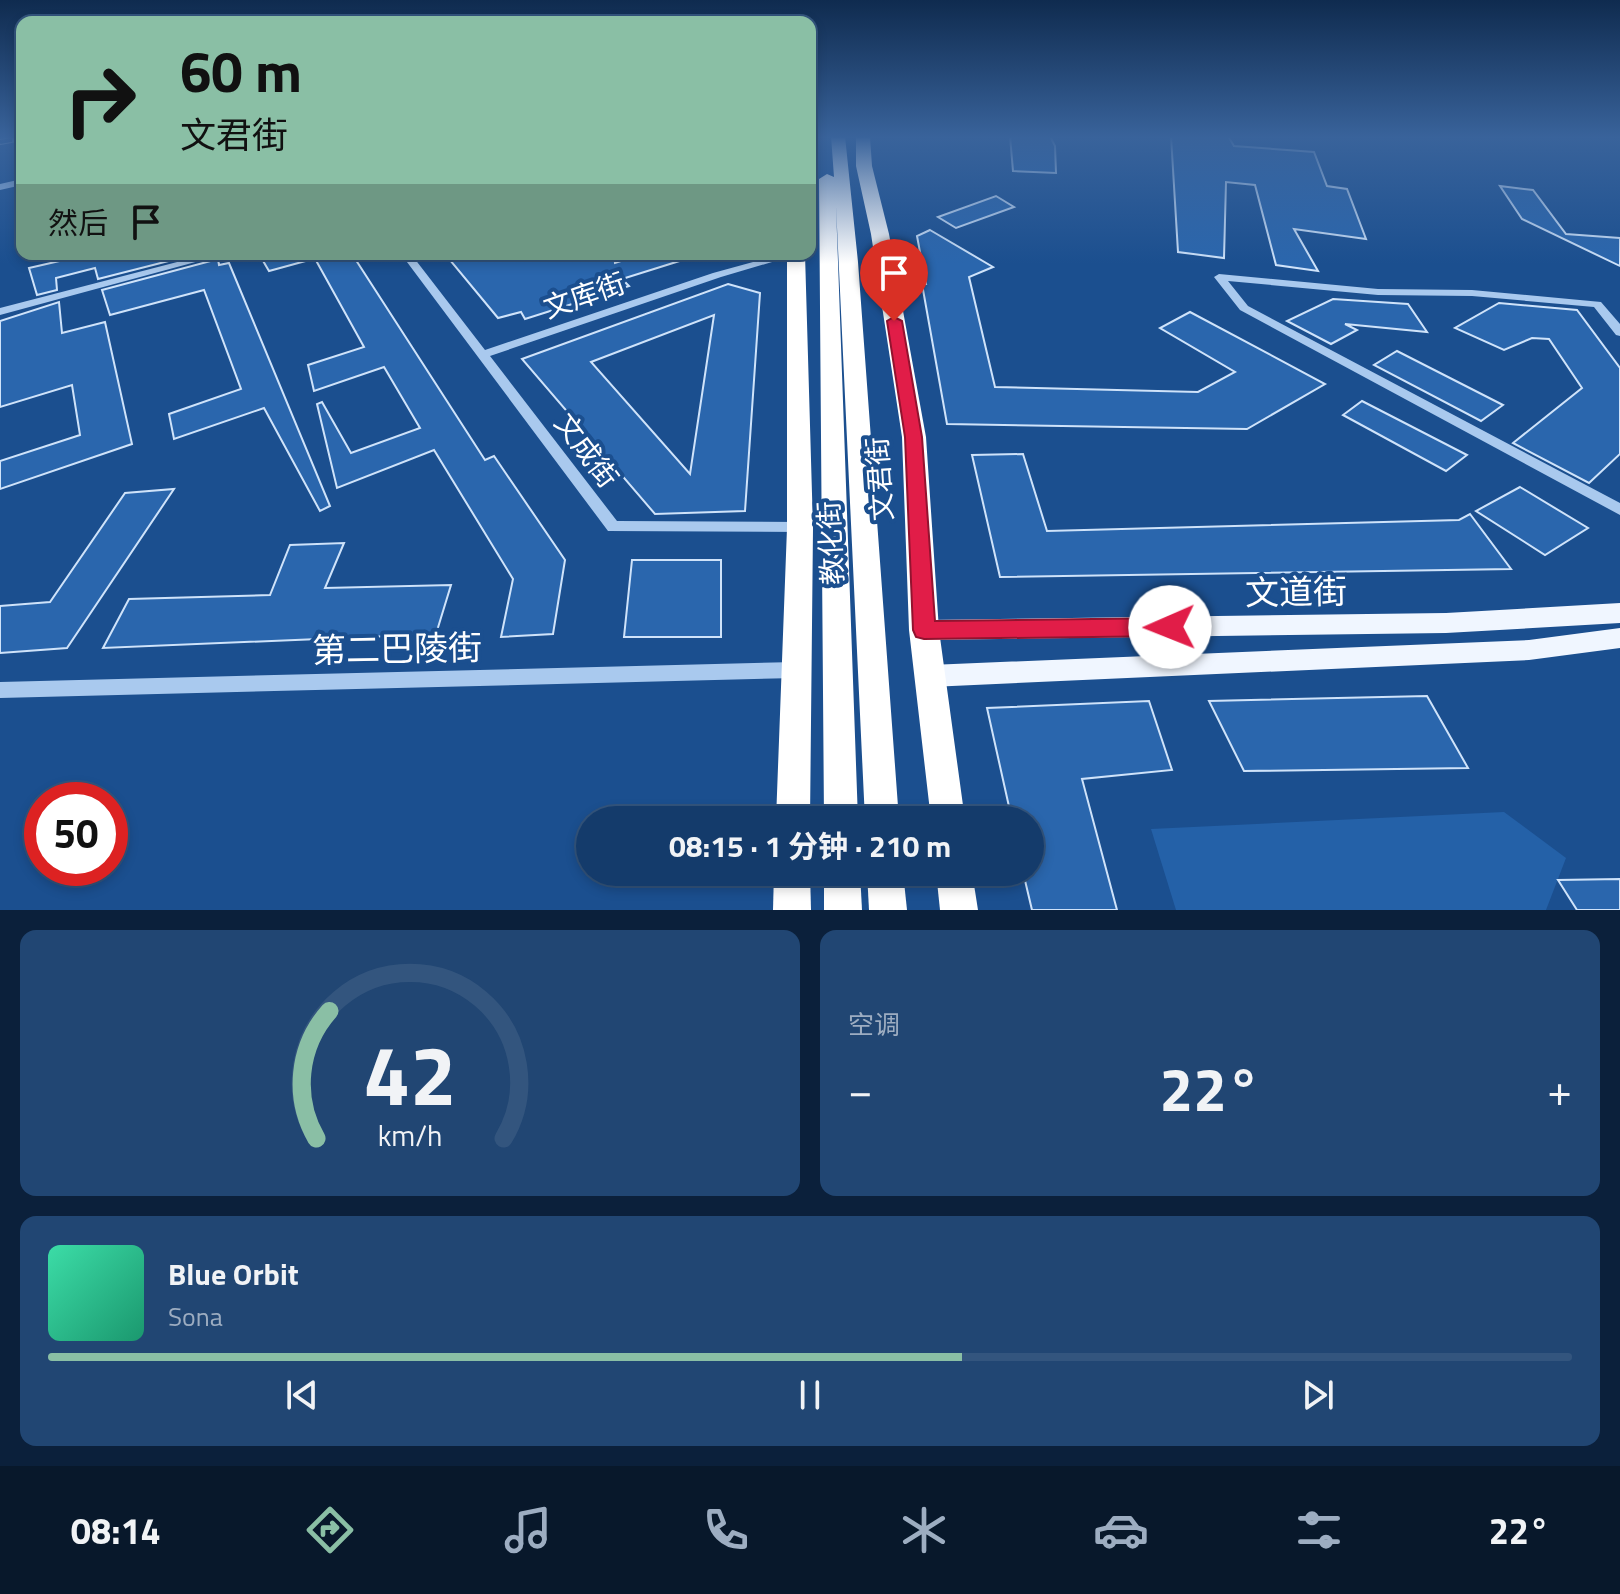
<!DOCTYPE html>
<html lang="zh">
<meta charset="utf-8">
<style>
body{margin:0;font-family:"Titillium Web","Noto Sans SC",sans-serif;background:#214673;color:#f1f3f6;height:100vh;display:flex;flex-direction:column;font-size:30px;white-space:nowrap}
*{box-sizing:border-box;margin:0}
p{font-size:26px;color:#9dadc1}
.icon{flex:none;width:44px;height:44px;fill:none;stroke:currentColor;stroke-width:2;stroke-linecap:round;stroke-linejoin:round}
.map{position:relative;height:910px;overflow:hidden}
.panel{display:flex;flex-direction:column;gap:20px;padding:20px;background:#0b203b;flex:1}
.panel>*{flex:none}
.banner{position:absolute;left:16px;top:16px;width:800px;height:244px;border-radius:16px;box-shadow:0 4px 12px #0003,0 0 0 2px #33557e;background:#8abfa5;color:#111;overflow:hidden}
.speed{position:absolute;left:24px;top:782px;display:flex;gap:16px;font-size:40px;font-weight:700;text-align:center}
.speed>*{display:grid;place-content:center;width:104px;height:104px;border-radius:50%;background:#143b6b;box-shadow:0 4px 12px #0003,0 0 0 2px #33557e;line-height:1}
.speed .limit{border:12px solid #d22;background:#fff;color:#111}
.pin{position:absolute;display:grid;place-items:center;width:68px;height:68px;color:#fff;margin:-82px -34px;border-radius:50% 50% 50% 0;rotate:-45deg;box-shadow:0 0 8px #0007}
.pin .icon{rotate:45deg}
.me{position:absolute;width:88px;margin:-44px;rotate:269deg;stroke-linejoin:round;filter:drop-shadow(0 0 6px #0008)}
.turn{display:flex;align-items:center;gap:28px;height:168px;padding:0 32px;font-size:36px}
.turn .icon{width:104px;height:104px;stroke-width:2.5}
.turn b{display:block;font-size:56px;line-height:68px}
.then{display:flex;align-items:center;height:76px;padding:0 32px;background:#0003;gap:16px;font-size:30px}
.big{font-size:60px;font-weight:700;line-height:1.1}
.panel .widget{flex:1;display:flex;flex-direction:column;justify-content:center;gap:12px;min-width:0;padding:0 28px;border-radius:16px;background:#214673}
.panel .dial{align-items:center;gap:0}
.dial svg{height:208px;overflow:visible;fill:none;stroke:#33557e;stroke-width:7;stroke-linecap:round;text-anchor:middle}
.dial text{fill:#f1f3f6;stroke:none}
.song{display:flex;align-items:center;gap:24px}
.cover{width:96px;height:96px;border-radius:12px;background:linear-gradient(135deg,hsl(160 70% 55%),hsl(160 70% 35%))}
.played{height:8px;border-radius:4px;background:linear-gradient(90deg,#8abfa5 60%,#33557e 60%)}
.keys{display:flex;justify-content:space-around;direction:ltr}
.heat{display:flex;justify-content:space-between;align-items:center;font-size:44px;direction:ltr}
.panel .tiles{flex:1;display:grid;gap:20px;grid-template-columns:1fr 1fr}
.widget:last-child{grid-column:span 2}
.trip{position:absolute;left:576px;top:806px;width:468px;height:80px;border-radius:40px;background:#143b6b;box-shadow:0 4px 12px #0003,0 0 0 2px #33557e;font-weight:700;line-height:80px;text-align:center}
.dock{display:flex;height:128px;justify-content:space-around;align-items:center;background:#08182b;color:#9dadc1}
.dock .icon{width:56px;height:56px}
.dock .selected{color:#8abfa5}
.dock b{font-size:36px;color:#f1f3f6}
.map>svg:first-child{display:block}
.green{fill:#2461a8}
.building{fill:#2a66ad;stroke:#cfe3fa;stroke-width:2;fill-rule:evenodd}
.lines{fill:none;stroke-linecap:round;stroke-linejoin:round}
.minor{fill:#a9c9ee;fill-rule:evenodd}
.major{fill:#f0f6ff;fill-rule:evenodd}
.highway{fill:#fff;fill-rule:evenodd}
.rail-casing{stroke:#fff;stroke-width:6}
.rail{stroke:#1b4f8f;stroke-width:4;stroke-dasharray:12;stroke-linecap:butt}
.route{fill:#e11d48;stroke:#92132f;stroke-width:2}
.labels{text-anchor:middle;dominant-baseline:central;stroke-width:8;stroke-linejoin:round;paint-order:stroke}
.street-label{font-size:28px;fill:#fff;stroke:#1b4f8f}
.near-street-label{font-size:34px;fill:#fff;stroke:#1b4f8f}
</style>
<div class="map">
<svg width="1620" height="910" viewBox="0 0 1620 910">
<rect width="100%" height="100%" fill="#1b4f8f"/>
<!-- green -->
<path class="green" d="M1504,812L1566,858L1546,910H1176L1151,829Z"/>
<!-- building -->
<g class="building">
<path d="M1010,136H1050L1055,146L1056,173L1013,171Z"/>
<path d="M1171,136H1228L1234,146L1314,152L1327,186L1347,189L1366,239L1294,229L1318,271L1276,265L1255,185L1226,182L1224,258L1178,252Z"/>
<path d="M1500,186L1533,190L1566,234L1620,238V266L1522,219Z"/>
<path d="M996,196L1014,207L956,228L938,217Z"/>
<path d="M930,230L993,267L969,277L995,387L1198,392L1235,372L1160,328L1190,312L1325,384L1247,429L947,424L922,284H926L917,236Z"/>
<path d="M90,254H196L98,279L95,268L56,278L57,290L37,295L29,268Z"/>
<path d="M259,254H352L485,460L494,456L565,560L553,634L501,637L513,579L434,450L337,488L317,404L322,402L351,453L420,428L384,367L314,391L308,365L364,347L313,255V259L269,271Z"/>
<path d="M445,254H614L615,263L643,254H688L689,258L622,279L629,286L525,319L521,312L498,318Z"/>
<path d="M218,259L219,265L229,263L330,506L320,511L264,408L174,439L169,414L241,389L204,290L110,315L102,290Z"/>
<path d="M728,284L760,293L745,511L655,514L522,359ZM714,315L690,474L591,362Z"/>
<path d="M1333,299L1408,304L1427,332L1345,324L1357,330L1331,344L1287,321Z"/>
<path d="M59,302L62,333L105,322L132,444L0,489V461L80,435L72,385L0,407V321Z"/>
<path d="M1499,303L1577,310L1620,368V454L1589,483L1513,443L1582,388L1549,339L1532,338L1504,350L1455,328Z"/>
<path d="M1397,351L1503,405L1481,421L1374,365Z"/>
<path d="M1362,401L1467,455L1446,471L1343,415Z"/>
<path d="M1023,454L1047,531L1459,520L1470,514L1511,569L1000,577L972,455Z"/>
<path d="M1520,487L1588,528L1545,555L1476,511Z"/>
<path d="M174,489L67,648L0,653V606L50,602L125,493Z"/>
<path d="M344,543L325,588L451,585L436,634L103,648L129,599L270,595L290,545Z"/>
<path d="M632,560H721V637H624Z"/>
<path d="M1427,696L1468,768L1244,771L1209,701Z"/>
<path d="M1149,701L1172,770L1082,779L1117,910H1032L1023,872H1030V820H1012L987,708Z"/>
<path d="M1620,879V910H1577L1558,880Z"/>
</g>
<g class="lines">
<!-- minor -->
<g class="minor">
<path d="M22,179V185L0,190V184Z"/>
<path d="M208,254H225L0,315V308Z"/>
<path d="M401,254H411L485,350L713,273L782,254H799L721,277L490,356L617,521L800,522L805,524L808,528L805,532L608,531Z"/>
<path d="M1219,274L1378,289L1472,290L1601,302L1620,324V336L1616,335L1594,307L1472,296L1378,295L1228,281L1248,306L1620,503V515L1240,310L1214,277Z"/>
<path d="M796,662L802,665L805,670L802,675L796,678L0,698V682Z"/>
</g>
<!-- major -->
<g class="major">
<path d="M1620,603V623L1446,633L924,640L915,637L912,630L915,623L924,620L1446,613Z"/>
<path d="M1620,628V648L1529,660L930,687L921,684L917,676L921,668L930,665L1529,640Z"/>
</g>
<!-- highway -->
<g class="highway">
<path d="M831,136H845L858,262L899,820H865L836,206L858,820H824L819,179L827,174L834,177Z"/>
<path d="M856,136H870L872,166L889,234L926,437L939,630L965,820H931L909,630L902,437L871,234L856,166Z"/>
<path d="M787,254H805L813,528L810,820H776L787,528Z"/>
<path d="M774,872H810L811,910H773Z"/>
<path d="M824,872H860L862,910H824Z"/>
<path d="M867,872H903L907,910H869Z"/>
<path d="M936,872H972L978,910H940Z"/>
</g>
<defs>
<path id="rail" d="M0,142L22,138"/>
</defs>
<!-- rail casing -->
<use href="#rail" class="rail-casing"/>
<!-- rail -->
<use href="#rail" class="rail"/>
</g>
<!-- sky -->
<linearGradient id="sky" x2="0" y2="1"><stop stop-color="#0f2b4f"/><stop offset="0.52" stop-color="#39639b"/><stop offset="1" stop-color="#39639b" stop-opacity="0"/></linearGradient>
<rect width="1620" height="264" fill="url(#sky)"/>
<!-- route -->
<path class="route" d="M894,317L902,321L922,437L935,621L1170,618L1177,620L1181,627L1177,633L1170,636L924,639L916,637L913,630L905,437L887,321Z"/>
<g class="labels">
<!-- street labels -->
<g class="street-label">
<text transform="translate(584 295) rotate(-19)">文库街</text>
<text transform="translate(587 450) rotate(53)">文成街</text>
<text transform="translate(879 479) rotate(-94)">文君街</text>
<text transform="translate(830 543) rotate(-93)">教化街</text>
</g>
<!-- near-street labels -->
<g class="near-street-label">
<text transform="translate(1296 591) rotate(-1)">文道街</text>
<text transform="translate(397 648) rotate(-1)">第二巴陵街</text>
</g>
</g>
</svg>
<div class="speed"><div class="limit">50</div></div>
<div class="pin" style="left:894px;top:321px;background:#d93025"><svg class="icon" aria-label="arrive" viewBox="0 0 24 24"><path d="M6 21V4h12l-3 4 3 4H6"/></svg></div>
<svg class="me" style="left:1170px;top:627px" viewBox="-20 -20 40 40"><circle r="19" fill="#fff"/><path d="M0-13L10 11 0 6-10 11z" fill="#e11d48"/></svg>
<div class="trip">08:15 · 1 分钟 · 210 m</div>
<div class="banner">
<div class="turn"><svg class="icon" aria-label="right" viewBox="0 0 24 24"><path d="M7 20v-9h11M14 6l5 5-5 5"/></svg><div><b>60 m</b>文君街</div></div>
<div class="then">然后<svg class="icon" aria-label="arrive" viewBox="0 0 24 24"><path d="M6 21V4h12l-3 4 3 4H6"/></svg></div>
</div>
</div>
<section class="panel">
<div class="tiles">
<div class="widget dial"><svg viewBox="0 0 100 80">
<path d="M14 69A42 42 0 1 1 86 69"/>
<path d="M14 69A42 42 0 0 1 19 20" stroke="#8abfa5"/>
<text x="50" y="56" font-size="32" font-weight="700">42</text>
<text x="50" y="72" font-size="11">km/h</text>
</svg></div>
<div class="widget"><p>空调</p>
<div class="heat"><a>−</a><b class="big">22°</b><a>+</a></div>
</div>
<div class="widget">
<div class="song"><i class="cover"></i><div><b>Blue Orbit</b><p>Sona</p></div></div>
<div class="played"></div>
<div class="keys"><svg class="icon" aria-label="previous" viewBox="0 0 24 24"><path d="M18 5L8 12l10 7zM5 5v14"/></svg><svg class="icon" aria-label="pause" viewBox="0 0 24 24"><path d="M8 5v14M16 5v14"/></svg><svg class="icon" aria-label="next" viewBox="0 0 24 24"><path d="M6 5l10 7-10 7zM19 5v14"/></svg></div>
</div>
</div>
</section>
<nav class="dock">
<b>08:14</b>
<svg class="icon selected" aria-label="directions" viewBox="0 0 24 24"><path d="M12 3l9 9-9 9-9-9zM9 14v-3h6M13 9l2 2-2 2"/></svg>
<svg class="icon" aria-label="music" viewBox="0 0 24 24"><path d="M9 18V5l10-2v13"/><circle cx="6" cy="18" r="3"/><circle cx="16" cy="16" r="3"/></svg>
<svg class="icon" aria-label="phone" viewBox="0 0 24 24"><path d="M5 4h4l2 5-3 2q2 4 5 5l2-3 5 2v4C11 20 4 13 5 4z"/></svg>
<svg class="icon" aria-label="climate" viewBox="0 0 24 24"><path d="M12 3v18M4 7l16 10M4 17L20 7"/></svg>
<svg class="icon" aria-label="car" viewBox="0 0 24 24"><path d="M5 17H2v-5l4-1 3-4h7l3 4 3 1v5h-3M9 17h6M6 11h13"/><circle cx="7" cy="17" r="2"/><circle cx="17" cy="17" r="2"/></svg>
<svg class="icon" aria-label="filters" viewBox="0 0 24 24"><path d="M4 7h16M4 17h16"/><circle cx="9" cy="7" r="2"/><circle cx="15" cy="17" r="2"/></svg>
<b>22°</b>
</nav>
